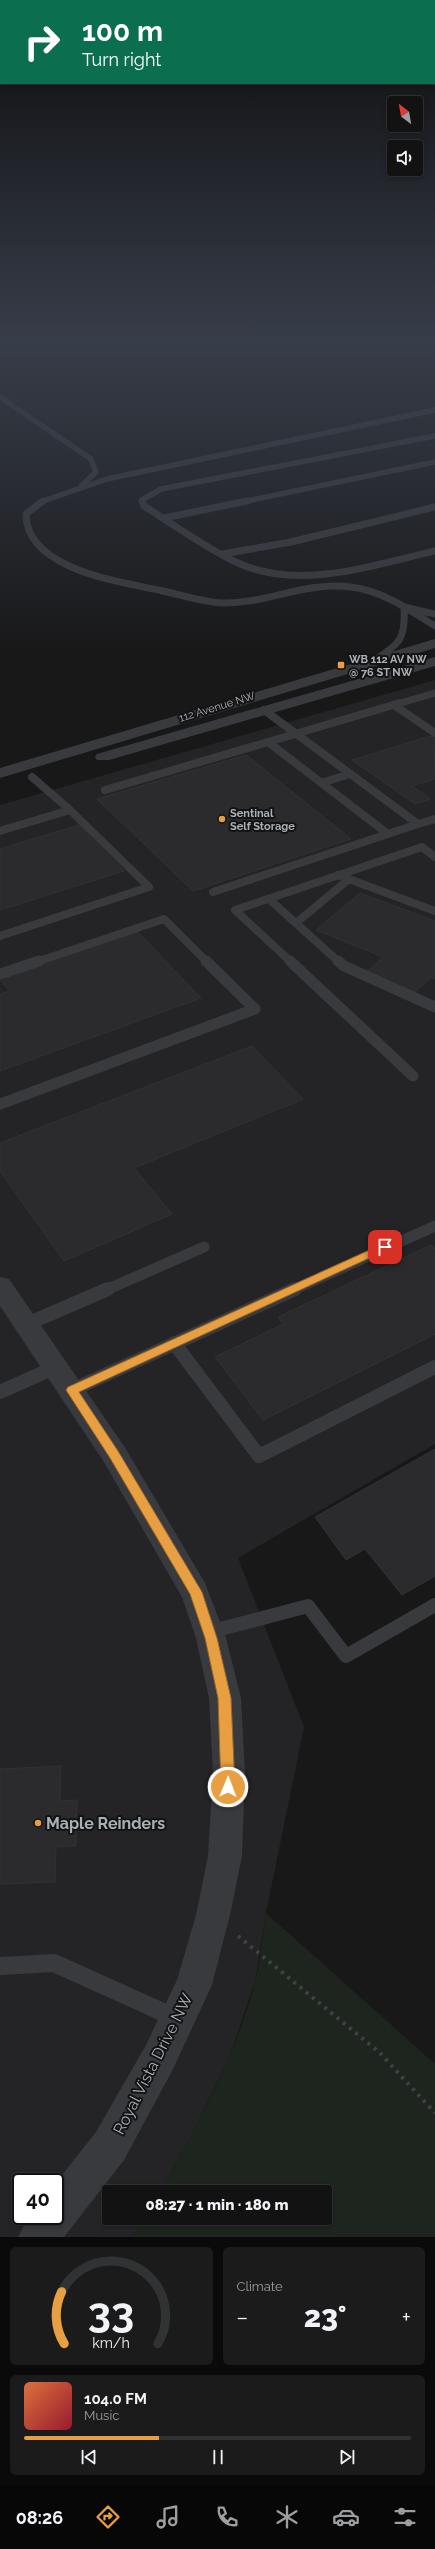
<!DOCTYPE html>
<meta charset="utf-8">
<style>
body{margin:0;font-family:Raleway,sans-serif;background:#1b1b1c;color:#f1f3f6;height:100vh;display:flex;flex-direction:column;font-size:15px;white-space:nowrap}
*{box-sizing:border-box;margin:0}
p{font-size:13px;color:#9c9ea0}
.icon{flex:none;width:22px;height:22px;fill:none;stroke:currentColor;stroke-width:2;stroke-linecap:round;stroke-linejoin:round}
.map{position:relative;height:2237px;overflow:hidden}
.panel{display:flex;flex-direction:column;gap:10px;padding:10px;background:#0a0a0a;flex:1}
.panel>*{flex:none}
.guide{position:absolute;left:0px;top:0px;width:435px;height:84px;box-shadow:0 2px 6px #0003,0 0 0 1px #313233;background:#0b6e4f;color:#fff;overflow:hidden}
.needle{width:26px;rotate:329deg}
.controls{position:absolute;left:387px;top:96px;display:grid;gap:8px}
.controls a{display:grid;place-items:center;width:36px;height:36px;border-radius:4px;background:#121213;box-shadow:0 2px 6px #0003,0 0 0 1px #313233;font-size:20px}
.speed{position:absolute;left:12px;top:2173px;display:flex;gap:8px;font-size:20px;font-weight:700;text-align:center}
.speed>*{display:grid;place-content:center;width:52px;height:52px;border-radius:50%;background:#121213;box-shadow:0 2px 6px #0003,0 0 0 1px #313233;line-height:1}
.speed .limit{border:2px solid #111;border-radius:6px;background:#fff;color:#111}
.pin{position:absolute;display:grid;place-items:center;width:34px;height:34px;color:#fff;margin:-17px;border-radius:8px;box-shadow:0 2px 6px #0006}
.me{position:absolute;width:44px;margin:-22px;rotate:1deg;stroke-linejoin:round;filter:drop-shadow(0 0 3px #0008)}
.turn{display:flex;align-items:center;gap:14px;height:84px;padding:0 16px;font-size:18px}
.turn .icon{width:52px;height:52px;stroke-width:2.5}
.turn b{display:block;font-size:28px;line-height:34px}
.big{font-size:30px;font-weight:800;line-height:1.1}
.panel .tile{flex:1;display:flex;flex-direction:column;justify-content:center;gap:6px;min-width:0;padding:0 14px;border-radius:6px;background:#1b1b1c}
.panel .dial{align-items:center;gap:0}
.dial svg{height:104px;overflow:visible;fill:none;stroke:#313233;stroke-width:7;stroke-linecap:round;text-anchor:middle}
.dial text{fill:#f1f3f6;stroke:none}
.song{display:flex;align-items:center;gap:12px}
.cover{width:48px;height:48px;border-radius:6px;background:linear-gradient(135deg,hsl(20 70% 55%),hsl(350 70% 35%))}
.played{height:4px;border-radius:2px;background:linear-gradient(90deg,#e89f41 35%,#313233 35%)}
.keys{display:flex;justify-content:space-around;direction:ltr}
.heat{display:flex;justify-content:space-between;align-items:center;font-size:22px;direction:ltr}
.panel .tiles{flex:1;display:grid;gap:10px;grid-template-columns:1fr 1fr}
.tile:last-child{grid-column:span 2}
.trip{position:absolute;left:102px;top:2185px;width:230px;height:40px;border-radius:4px;background:#121213;box-shadow:0 2px 6px #0003,0 0 0 1px #313233;font-weight:800;line-height:40px;text-align:center}
.tabs{display:flex;height:64px;justify-content:space-around;align-items:center;background:#070708;color:#9c9ea0}
.tabs .icon{width:28px;height:28px}
.tabs .on{color:#e89f41}
.tabs b{font-size:18px;color:#f1f3f6}
.map>svg:first-child{display:block}
.built{fill:#242426;fill-rule:evenodd}
.green{fill:#1e241e}
.building{fill:#2b2b2d;stroke:#323235}
.lines{fill:none;stroke-linecap:round;stroke-linejoin:round}
.path{stroke:#3f4145;stroke-width:4;stroke-dasharray:3 5;stroke-linecap:butt}
.service-far5{stroke:#393a3e;stroke-width:5.5}
.service-far4{stroke:#393a3e;stroke-width:7}
.service-far3{stroke:#393a3e;stroke-width:8}
.service-far2{stroke:#393a3e;stroke-width:11}
.service-far1{stroke:#393a3e;stroke-width:14}
.service{stroke:#393a3e;stroke-width:18}
.tertiary{fill:#393a3e;fill-rule:evenodd}
.route{fill:#e89f41;stroke:#97672a}
.poi-dot{fill:#e89f41;stroke:#131314;stroke-width:1.5}
.labels{text-anchor:middle;dominant-baseline:central;stroke-width:4;stroke-linejoin:round;paint-order:stroke}
.far-poi-label{font-size:11px;font-weight:bold;fill:#aab0b8;stroke:#131314;text-anchor:start}
.far-street-label{font-size:11px;fill:#aab0b8;stroke:#131314}
.near-poi-label{font-size:16px;font-weight:bold;fill:#aab0b8;stroke:#131314;text-anchor:start}
.near-street-label{font-size:16px;fill:#aab0b8;stroke:#131314}
</style>
<div class="map">
<svg width="435" height="2237" viewBox="0 0 435 2237">
<rect width="100%" height="100%" fill="#181819"/>
<!-- built -->
<path class="built" d="M435,680V1444L238,1558L304,1727L266,1913L255,1982L229,2058L193,2132L160,2192H109V2218H145L132,2237H0V805ZM21,2182H55V2216H21Z"/>
<!-- green -->
<path class="green" d="M266,1913L435,2064V2237H132L145,2218H325V2192H160C197,2125 236,2056 255,1982C261,1960 262,1936 266,1913Z"/>
<!-- building -->
<g class="building">
<path d="M434,735L435,779L412,786L430,799L415,804L352,760Z"/>
<path d="M246,755L351,839L193,891L97,799Z"/>
<path d="M79,825L124,871L0,910V849Z"/>
<path d="M360,893L435,921V979L431,977L415,992L367,972L383,957L316,930Z"/>
<path d="M138,932L201,998L0,1071V994L9,991L0,978Z"/>
<path d="M252,1046L303,1099L134,1168L172,1214L64,1261L0,1171V1143Z"/>
<path d="M431,1245L435,1249V1334L263,1420L215,1357L283,1324L278,1317Z"/>
<path d="M435,1449V1576L402,1595L365,1549L346,1560L315,1517Z"/>
<path d="M61,1766L60,1801L77,1800L76,1846L56,1847L55,1882L0,1884V1769Z"/>
</g>
<g class="lines">
<!-- path -->
<path class="path" d="M238,1936L380,2053L435,2113"/>
<!-- service-far5 -->
<g class="service-far5">
<path d="M0,397L91,459L96,472L81,486"/>
<path d="M40,502L107,479L435,410"/>
<path d="M143,502L142,500L161,489L435,436"/>
<path d="M242,502L435,462"/>
</g>
<!-- service-far4 -->
<g class="service-far4">
<path d="M43,501L26,514C26,570 122,582 163,591C182,595 203,602 222,603C265,604 307,581 351,587C383,591 408,609 435,626"/>
<path d="M142,501L144,506C173,524 207,549 238,563C299,591 373,565 435,551"/>
<path d="M164,518L247,501"/>
<path d="M223,554L291,542L435,507"/>
<path d="M375,660C400,643 406,639 404,607L435,614"/>
<path d="M397,704L435,693"/>
</g>
<!-- service-far3 -->
<g class="service-far3">
<path d="M394,705L435,733"/>
<path d="M268,742L400,703"/>
<path d="M321,783L350,774"/>
<path d="M105,790L268,742L388,834"/>
<path d="M418,824L435,819"/>
<path d="M0,831L70,810"/>
<path d="M338,875L435,911"/>
<path d="M213,892L418,824L264,710"/>
<path d="M269,899L339,962"/>
<path d="M296,923L349,879"/>
<path d="M0,936L149,887L70,810L32,777"/>
<path d="M36,962L164,919L207,962"/>
<path d="M291,962L235,910L422,847L435,857"/>
</g>
<!-- service-far2 -->
<g class="service-far2">
<path d="M290,961L413,1076"/>
<path d="M338,961L344,966L435,1007"/>
<path d="M0,974L39,961"/>
<path d="M0,1104L255,1009L206,961"/>
<path d="M106,1290L204,1247"/>
<path d="M293,1290L435,1226"/>
</g>
<!-- service-far1 -->
<g class="service-far1">
<path d="M27,1324L108,1289"/>
<path d="M174,1343L259,1456L435,1367"/>
<path d="M72,1390L295,1289"/>
<path d="M0,1392L56,1367"/>
<path d="M209,1632L308,1606L346,1656L435,1605"/>
</g>
<!-- service -->
<path class="service" d="M0,1966L54,1963L176,2018"/>
<!-- tertiary -->
<g class="tertiary">
<path d="M435,639V648L0,778V768Z"/>
<path d="M435,657V666L109,760H97L95,757L97,754Z"/>
<path d="M0,1277L9,1279L124,1446L205,1583L226,1638L241,1698L245,1773L242,1856L230,1915L212,1985L172,2071L124,2160L64,2237H18L29,2216H55V2184L96,2132L146,2045L177,1980L196,1915L208,1856L213,1773L209,1698L196,1638L182,1597L104,1462L0,1306Z"/>
</g>
</g>
<!-- sky -->
<linearGradient id="sky" x2="0" y2="1"><stop stop-color="#0d0d0e"/><stop offset="0.52" stop-color="#373d49"/><stop offset="1" stop-color="#373d49" stop-opacity="0"/></linearGradient>
<rect width="435" height="655" fill="url(#sky)"/>
<!-- route -->
<path class="route" d="M385,1243L390,1247L389,1249L79,1392L118,1451L202,1592L217,1638L231,1698L235,1787L233,1792L228,1794L223,1792L221,1787L218,1698L205,1638L190,1594L110,1458L66,1390L68,1387Z"/>
<!-- markers -->
<g class="poi-dot">
<rect x="337" y="661" width="8" height="8" rx="2"/>
<circle cx="222" cy="819" r="4"/>
<circle cx="38" cy="1823" r="4"/>
</g>
<g class="labels">
<!-- far-poi labels -->
<g class="far-poi-label">
<text x="349" y="659">WB 112 AV NW<tspan x="349" dy="13">@ 76 ST NW</tspan></text>
<text x="230" y="813">Sentinal<tspan x="230" dy="13">Self Storage</tspan></text>
</g>
<!-- far-street labels -->
<g class="far-street-label">
<text transform="translate(217 707) rotate(-17)">112 Avenue NW</text>
</g>
<!-- near-poi labels -->
<g class="near-poi-label">
<text x="46" y="1823">Maple Reinders</text>
</g>
<!-- near-street labels -->
<g class="near-street-label">
<text transform="translate(153 2064) rotate(-63)">Royal Vista Drive NW</text>
</g>
</g>
</svg>
<div class="controls">
<a><svg class="needle" viewBox="-14 -14 28 28"><path d="M0-13l5 13h-10z" fill="#e53935"/><path d="M0 13l5-13h-10z" fill="#9c9ea0"/></svg></a>
<a><svg class="icon" aria-label="sound" viewBox="0 0 24 24"><path d="M4 9h4l5-4v14l-5-4H4zM17 9q2 3 0 6"/></svg></a>
</div>
<div class="speed"><div class="limit">40</div></div>
<div class="pin" style="left:385px;top:1247px;background:#d93025"><svg class="icon" aria-label="arrive" viewBox="0 0 24 24"><path d="M6 21V4h12l-3 4 3 4H6"/></svg></div>
<svg class="me" style="left:228px;top:1787px" viewBox="-20 -20 40 40"><circle r="17" fill="#e89f41" stroke="#fff" stroke-width="3"/><path d="M0-11L8 9 0 5-8 9z" fill="#fff"/></svg>
<div class="trip">08:27 · 1 min · 180 m</div>
<div class="guide">
<div class="turn"><svg class="icon" aria-label="right" viewBox="0 0 24 24"><path d="M7 20v-9h11M14 6l5 5-5 5"/></svg><div><b>100 m</b>Turn right</div></div>
</div>
</div>
<section class="panel">
<div class="tiles">
<div class="tile dial"><svg viewBox="0 0 100 80">
<path d="M14 69A42 42 0 1 1 86 69"/>
<path d="M14 69A42 42 0 0 1 12 29" stroke="#e89f41"/>
<text x="50" y="56" font-size="32" font-weight="700">33</text>
<text x="50" y="72" font-size="11">km/h</text>
</svg></div>
<div class="tile"><p>Climate</p>
<div class="heat"><a>−</a><b class="big">23°</b><a>+</a></div>
</div>
<div class="tile">
<div class="song"><i class="cover"></i><div><b>104.0 FM</b><p>Music</p></div></div>
<div class="played"></div>
<div class="keys"><svg class="icon" aria-label="previous" viewBox="0 0 24 24"><path d="M18 5L8 12l10 7zM5 5v14"/></svg><svg class="icon" aria-label="pause" viewBox="0 0 24 24"><path d="M8 5v14M16 5v14"/></svg><svg class="icon" aria-label="next" viewBox="0 0 24 24"><path d="M6 5l10 7-10 7zM19 5v14"/></svg></div>
</div>
</div>
</section>
<nav class="tabs">
<b>08:26</b>
<svg class="icon on" aria-label="directions" viewBox="0 0 24 24"><path d="M12 3l9 9-9 9-9-9zM9 14v-3h6M13 9l2 2-2 2"/></svg>
<svg class="icon" aria-label="music" viewBox="0 0 24 24"><path d="M9 18V5l10-2v13"/><circle cx="6" cy="18" r="3"/><circle cx="16" cy="16" r="3"/></svg>
<svg class="icon" aria-label="phone" viewBox="0 0 24 24"><path d="M5 4h4l2 5-3 2q2 4 5 5l2-3 5 2v4C11 20 4 13 5 4z"/></svg>
<svg class="icon" aria-label="climate" viewBox="0 0 24 24"><path d="M12 3v18M4 7l16 10M4 17L20 7"/></svg>
<svg class="icon" aria-label="car" viewBox="0 0 24 24"><path d="M5 17H2v-5l4-1 3-4h7l3 4 3 1v5h-3M9 17h6M6 11h13"/><circle cx="7" cy="17" r="2"/><circle cx="17" cy="17" r="2"/></svg>
<svg class="icon" aria-label="filters" viewBox="0 0 24 24"><path d="M4 7h16M4 17h16"/><circle cx="9" cy="7" r="2"/><circle cx="15" cy="17" r="2"/></svg>
</nav>
